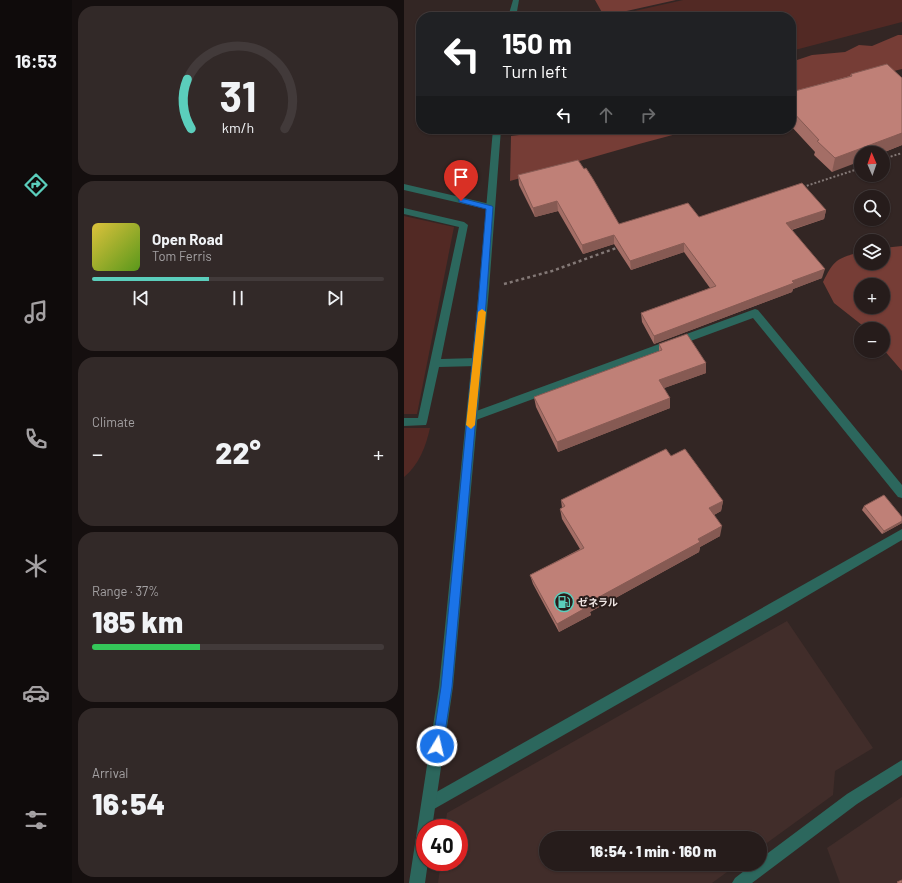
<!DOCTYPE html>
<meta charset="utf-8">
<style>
body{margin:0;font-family:Barlow,"Noto Sans JP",sans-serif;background:#322928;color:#f1f3f6;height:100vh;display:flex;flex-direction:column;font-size:15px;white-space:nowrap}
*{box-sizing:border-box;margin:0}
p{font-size:13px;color:#a4a1a3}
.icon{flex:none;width:22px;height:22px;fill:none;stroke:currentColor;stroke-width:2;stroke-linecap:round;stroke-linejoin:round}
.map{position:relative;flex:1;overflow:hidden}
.side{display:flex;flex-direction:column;gap:6px;padding:6px;background:#150f0f;width:332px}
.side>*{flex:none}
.banner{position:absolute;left:12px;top:12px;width:380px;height:122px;border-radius:16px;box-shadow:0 1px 3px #0004,0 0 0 1px #423a3a;background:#202124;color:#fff;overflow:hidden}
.needle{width:26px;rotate:358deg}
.fabs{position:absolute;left:450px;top:146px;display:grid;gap:8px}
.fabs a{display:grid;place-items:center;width:36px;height:36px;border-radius:50%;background:#261c1b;box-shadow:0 1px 3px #0004,0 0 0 1px #423a3a;font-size:20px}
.speed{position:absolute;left:12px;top:819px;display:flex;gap:8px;font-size:20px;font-weight:700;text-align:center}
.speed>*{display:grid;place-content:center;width:52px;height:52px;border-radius:50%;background:#261c1b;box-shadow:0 1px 3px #0004,0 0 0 1px #423a3a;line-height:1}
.speed .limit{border:6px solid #d22;background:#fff;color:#111}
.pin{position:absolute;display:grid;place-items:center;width:34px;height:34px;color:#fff;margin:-41px -17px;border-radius:50% 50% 50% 0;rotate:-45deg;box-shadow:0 0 4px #0007}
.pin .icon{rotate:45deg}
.me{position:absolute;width:44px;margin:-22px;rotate:9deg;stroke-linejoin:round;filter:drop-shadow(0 0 3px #0008)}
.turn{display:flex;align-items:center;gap:14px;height:84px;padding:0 20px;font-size:18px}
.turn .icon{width:52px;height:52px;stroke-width:2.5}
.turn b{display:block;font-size:28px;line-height:34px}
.lanes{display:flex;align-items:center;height:38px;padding:0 20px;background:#0003;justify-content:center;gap:20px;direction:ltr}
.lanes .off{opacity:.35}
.big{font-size:30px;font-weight:800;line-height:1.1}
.side .tile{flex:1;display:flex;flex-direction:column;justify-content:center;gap:6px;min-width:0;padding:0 14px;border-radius:16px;background:#322928}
.side .dial{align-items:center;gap:0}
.dial svg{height:104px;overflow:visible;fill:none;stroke:#423a3a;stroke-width:7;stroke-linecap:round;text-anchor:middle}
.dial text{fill:#f1f3f6;stroke:none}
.song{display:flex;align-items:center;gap:12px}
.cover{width:48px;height:48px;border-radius:6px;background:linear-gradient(135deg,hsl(50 70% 55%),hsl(90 70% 35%))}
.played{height:4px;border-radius:2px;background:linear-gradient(90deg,#5bcebc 40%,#423a3a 40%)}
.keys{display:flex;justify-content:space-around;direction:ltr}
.heat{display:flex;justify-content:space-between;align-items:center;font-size:22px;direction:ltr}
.charge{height:6px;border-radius:3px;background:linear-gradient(90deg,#34c759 37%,#423a3a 0)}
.trip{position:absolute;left:135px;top:831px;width:228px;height:40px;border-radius:20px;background:#261c1b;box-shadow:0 1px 3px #0004,0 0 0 1px #423a3a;font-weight:800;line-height:40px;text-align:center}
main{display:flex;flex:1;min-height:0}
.tab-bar{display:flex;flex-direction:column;width:72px;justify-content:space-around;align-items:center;background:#0f0b0b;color:#a4a1a3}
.tab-bar .icon{width:28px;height:28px}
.tab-bar .selected{color:#5bcebc}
.tab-bar b{font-size:18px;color:#f1f3f6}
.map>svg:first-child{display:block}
.built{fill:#412d2a}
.green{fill:#522924}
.forest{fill:#763d36;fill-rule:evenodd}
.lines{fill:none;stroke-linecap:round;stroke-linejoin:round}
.path-far1{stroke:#837876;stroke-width:2;stroke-dasharray:2 2;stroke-linecap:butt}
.path{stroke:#837876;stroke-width:2.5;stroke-dasharray:3 3;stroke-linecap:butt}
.service{fill:#2c675d;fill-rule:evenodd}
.minor{fill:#2c675d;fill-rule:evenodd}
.tertiary{fill:#2c675d;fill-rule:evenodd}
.wall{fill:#a46e66}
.shaded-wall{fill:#865a53}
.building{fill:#bf8077;stroke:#865a53}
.route{fill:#1a73e8;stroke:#114b97}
.slow{fill:#f59e0b}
.labels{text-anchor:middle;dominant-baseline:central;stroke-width:4;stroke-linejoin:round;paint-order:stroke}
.poi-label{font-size:10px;font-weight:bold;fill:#efe6e4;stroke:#291c1a;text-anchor:start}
</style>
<main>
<nav class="tab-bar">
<b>16:53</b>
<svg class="icon selected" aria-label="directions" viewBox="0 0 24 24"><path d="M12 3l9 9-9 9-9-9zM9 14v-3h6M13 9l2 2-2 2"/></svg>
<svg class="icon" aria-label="music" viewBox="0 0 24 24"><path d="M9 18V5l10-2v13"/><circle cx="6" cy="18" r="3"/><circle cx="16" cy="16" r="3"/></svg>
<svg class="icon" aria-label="phone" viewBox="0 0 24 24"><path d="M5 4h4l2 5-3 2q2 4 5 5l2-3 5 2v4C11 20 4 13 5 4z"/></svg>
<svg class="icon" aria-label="climate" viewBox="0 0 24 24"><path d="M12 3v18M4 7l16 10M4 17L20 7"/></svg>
<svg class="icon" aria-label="car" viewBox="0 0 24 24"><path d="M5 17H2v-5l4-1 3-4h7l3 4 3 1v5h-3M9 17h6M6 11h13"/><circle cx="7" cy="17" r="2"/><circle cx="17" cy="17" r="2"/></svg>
<svg class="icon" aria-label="filters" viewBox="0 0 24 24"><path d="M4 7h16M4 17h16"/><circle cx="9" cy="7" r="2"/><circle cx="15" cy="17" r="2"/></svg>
</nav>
<section class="side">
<div class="tile dial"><svg viewBox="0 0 100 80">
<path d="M14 69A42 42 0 1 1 86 69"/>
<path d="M14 69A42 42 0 0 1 11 31" stroke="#5bcebc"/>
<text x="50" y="56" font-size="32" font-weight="700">31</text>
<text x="50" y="72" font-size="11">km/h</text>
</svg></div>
<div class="tile">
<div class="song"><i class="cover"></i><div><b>Open Road</b><p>Tom Ferris</p></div></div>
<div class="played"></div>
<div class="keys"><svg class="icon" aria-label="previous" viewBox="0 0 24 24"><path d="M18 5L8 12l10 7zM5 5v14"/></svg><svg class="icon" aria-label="pause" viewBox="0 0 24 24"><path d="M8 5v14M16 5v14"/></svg><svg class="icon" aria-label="next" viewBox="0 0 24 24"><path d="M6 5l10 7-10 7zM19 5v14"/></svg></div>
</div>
<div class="tile"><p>Climate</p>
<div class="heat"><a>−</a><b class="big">22°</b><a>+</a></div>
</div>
<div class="tile"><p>Range · 37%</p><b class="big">185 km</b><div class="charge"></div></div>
<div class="tile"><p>Arrival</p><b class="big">16:54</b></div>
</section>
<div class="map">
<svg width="498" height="883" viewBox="0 0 498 883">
<rect width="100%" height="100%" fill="#332624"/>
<!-- built -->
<g class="built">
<path d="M383,621L469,748L431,771L429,795L356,848V838H142V864H334L308,883H34L37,862H55V828H41L43,813Z"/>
<path d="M498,797V883H436L423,848Z"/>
</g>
<!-- green -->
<g class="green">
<path d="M279,0H498V22L387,51V17H204Z"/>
<path d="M0,216L50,227L13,414H0Z"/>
<path d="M0,428H26C22,446 15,465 0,477Z"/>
</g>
<!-- forest -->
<g class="forest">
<path d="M191,0H272L200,16Z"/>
<path d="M494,35H498V69L470,76L387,102V62L408,55L441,52L455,45L468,46Z"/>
<path d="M152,129H291L235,144L106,181L107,136L148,131Z"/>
<path d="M498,246V371L479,349V329H463L430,303L419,282C430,260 433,258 457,252V263H479V248ZM457,285H479V307H457Z"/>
</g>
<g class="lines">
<!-- path-far1 -->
<g class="path-far1">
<path d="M479,159L498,153"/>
<path d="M399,187L457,168"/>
</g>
<!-- path -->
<path class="path" d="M100,284L148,271L215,247"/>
<!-- service -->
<g class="service">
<path d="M0,208L60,222L64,225L37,359L73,358L77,359L78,362L77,365L73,366L35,367L23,422L22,425L0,426V418H14L55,227L0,214Z"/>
<path d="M351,309L354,310L498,485V498L494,497L349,318L72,420L68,421L64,420L63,417L64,414Z"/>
<path d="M498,529V540L379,610L30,809L25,811L20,809L18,804L20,799Z"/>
</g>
<!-- minor -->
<g class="minor">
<path d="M0,184L86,204L90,207L86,210L0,190Z"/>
<path d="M498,760V775L453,804L348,883H328L331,878L349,864H356V859L443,794Z"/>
</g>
<!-- tertiary -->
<g class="tertiary">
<path d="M109,0H115L112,17H104Z"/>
<path d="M89,129H97L85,289L49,687L28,828H21V862H24L21,883H5L35,687L75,289Z"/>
</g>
</g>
<!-- wall -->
<g class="wall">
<path d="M447,74L498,145L478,153H457L428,172L410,155L411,152L387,126V92L446,76Z"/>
<path d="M114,175L215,224L295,217L422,210L420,219L388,230L418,278L389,289L388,292L250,344L238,322L237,313L306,288L280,252L227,270L210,244L179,254L154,211L131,217L115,185Z"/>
<path d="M255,344L302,363V373L260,388L266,408L154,452L132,407L130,397L255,351Z"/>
<path d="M267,456L319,501L317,511L310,515L316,536L296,547L295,552L186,612L187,615L155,632L129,584L126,575L176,549L158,519L156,509L158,508L157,500Z"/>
<path d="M460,506L498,517V523L478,534L458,510Z"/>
</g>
<!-- shaded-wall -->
<g class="shaded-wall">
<path d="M498,133V145L478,153H457V161L428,172L431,158Z"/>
<path d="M153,201L154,211L131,217L129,208Z"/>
<path d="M422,210L420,219L380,232L382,223Z"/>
<path d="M210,235V244L179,254L178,245Z"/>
<path d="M280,243V252L227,270L226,261Z"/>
<path d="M421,269L418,278L389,289L388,292L250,344V336L388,281Z"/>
<path d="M302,363V373L255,390V380Z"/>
<path d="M266,398V408L154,452L153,442Z"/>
<path d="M319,501L317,511L304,518L305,508Z"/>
<path d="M498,521V523L478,534L480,531Z"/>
<path d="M318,526L316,536L296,547L295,552L186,612L187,615L155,632L153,624L184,603L294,539Z"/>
</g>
<!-- building -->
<g class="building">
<path d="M483,64L498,78V133L431,158L413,141L415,140L387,110V92L448,76L447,74Z"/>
<path d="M174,160L180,169L182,168L189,179L215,224L284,203L295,217L398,183L422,210L382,223L421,269L388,281L390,283L250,336L237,313L312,286L280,243L226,261L210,235L178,245L153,201L129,208L114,175Z"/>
<path d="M283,334L302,363L255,380L266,398L153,442L130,397L258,350L255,344Z"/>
<path d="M262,449L267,456L281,449L319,501L305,508L318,526L294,539L296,542L184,603L185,606L153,624L126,575L180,548L156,509L161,506L157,500Z"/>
<path d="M480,495L498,517V521L480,531L460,506Z"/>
<path d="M498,880V883H494L493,882Z"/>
</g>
<!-- route -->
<path class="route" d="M57,198L88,206L89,207L82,304L48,687L39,746L37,750L33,752L29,750L28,746L37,687L74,304L82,209L55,202V199Z"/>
<!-- slow -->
<path class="slow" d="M78,309L82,312L71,425L67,429L62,425L74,312Z"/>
<!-- icons -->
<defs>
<symbol id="fuel-ring" viewBox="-11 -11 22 22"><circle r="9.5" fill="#291c1a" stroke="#5bcebc" stroke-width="1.5"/><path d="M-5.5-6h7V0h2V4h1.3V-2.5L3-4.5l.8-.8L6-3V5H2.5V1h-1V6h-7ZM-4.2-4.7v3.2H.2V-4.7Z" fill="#5bcebc"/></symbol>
</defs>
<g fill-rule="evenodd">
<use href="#fuel-ring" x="149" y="591" width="22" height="22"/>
</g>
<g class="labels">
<!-- poi labels -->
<g class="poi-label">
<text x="174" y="602">ゼネラル</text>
</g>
</g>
</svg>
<div class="fabs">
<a><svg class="needle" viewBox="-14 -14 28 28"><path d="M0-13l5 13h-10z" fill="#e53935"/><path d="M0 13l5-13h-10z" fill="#a4a1a3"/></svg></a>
<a><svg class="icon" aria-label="search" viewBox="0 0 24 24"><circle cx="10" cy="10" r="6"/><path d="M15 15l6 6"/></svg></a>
<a><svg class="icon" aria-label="layers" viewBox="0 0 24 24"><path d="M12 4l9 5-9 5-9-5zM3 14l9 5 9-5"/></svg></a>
<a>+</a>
<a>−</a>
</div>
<div class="speed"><div class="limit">40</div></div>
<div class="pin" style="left:57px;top:201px;background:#d93025"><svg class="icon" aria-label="arrive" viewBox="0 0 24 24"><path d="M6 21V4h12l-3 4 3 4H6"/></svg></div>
<svg class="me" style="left:33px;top:746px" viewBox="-20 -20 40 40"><circle r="17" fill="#1a73e8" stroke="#fff" stroke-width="3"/><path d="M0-11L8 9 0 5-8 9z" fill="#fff"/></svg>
<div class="trip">16:54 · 1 min · 160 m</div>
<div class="banner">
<div class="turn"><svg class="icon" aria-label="left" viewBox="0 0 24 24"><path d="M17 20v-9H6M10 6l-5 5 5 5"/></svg><div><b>150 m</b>Turn left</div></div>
<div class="lanes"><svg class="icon" aria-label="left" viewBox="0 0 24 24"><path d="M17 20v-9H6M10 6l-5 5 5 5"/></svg><svg class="icon off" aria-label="ahead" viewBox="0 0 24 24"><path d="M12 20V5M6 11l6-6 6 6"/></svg><svg class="icon off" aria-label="right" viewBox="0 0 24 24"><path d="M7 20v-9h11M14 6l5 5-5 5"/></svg></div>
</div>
</div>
</main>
